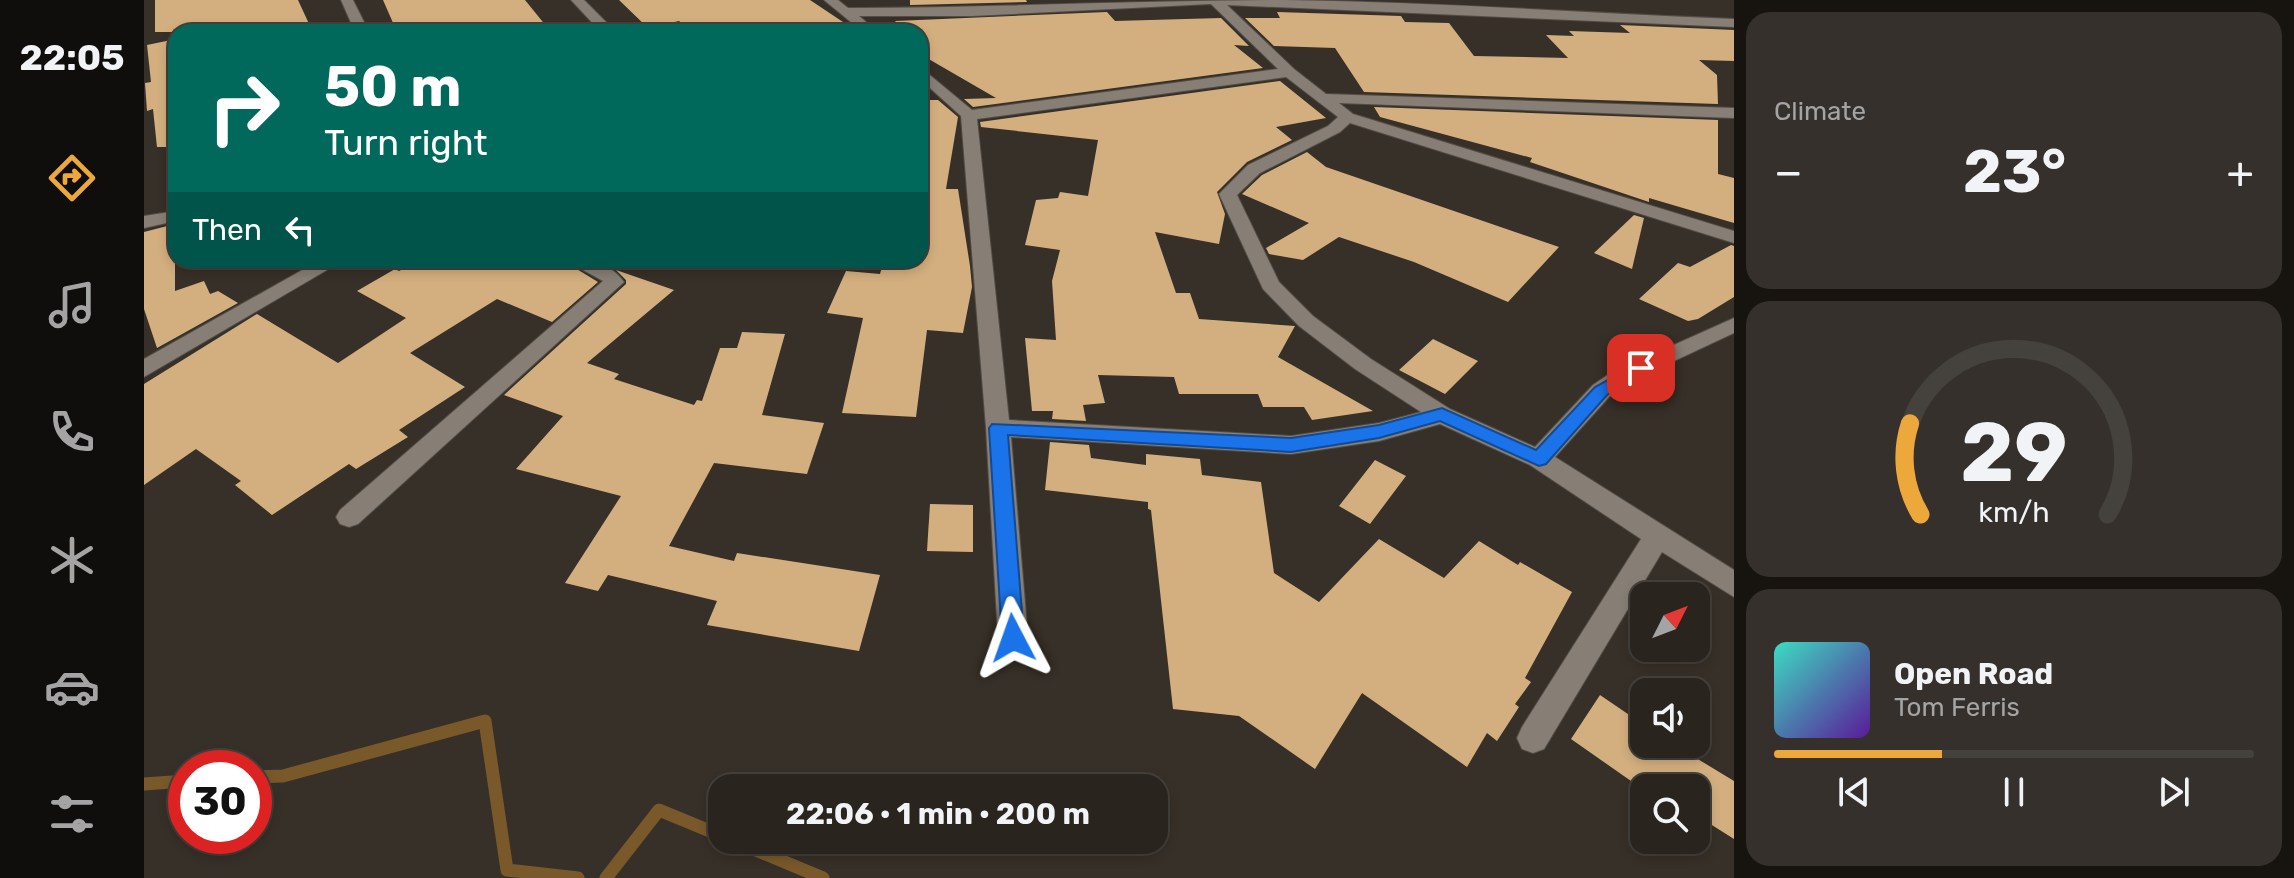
<!DOCTYPE html>
<meta charset="utf-8">
<style>
body{margin:0;font-family:Rubik,sans-serif;background:#35302b;color:#f1f3f6;height:100vh;display:flex;flex-direction:column;font-size:30px;white-space:nowrap}
*{box-sizing:border-box;margin:0}
p{font-size:26px;color:#a5a4a4}
.icon{flex:none;width:44px;height:44px;fill:none;stroke:currentColor;stroke-width:2;stroke-linecap:round;stroke-linejoin:round}
.map{position:relative;flex:1;overflow:hidden}
.drawer{display:flex;flex-direction:column;gap:12px;padding:12px;background:#171410;width:560px}
.drawer>*{flex:none}
.guide{position:absolute;left:24px;top:24px;width:760px;height:244px;border-radius:24px;box-shadow:0 4px 12px #0003,0 0 0 2px #45413c;background:#00695c;color:#fff;overflow:hidden}
.needle{width:52px;rotate:48deg}
.buttons{position:absolute;left:1486px;top:582px;display:grid;gap:16px}
.buttons a{display:grid;place-items:center;width:80px;height:80px;border-radius:16px;background:#29241e;box-shadow:0 4px 12px #0003,0 0 0 2px #45413c;font-size:40px}
.speed{position:absolute;left:24px;top:750px;display:flex;gap:16px;font-size:40px;font-weight:700;text-align:center}
.speed>*{display:grid;place-content:center;width:104px;height:104px;border-radius:50%;background:#29241e;box-shadow:0 4px 12px #0003,0 0 0 2px #45413c;line-height:1}
.speed .limit{border:12px solid #d22;background:#fff;color:#111}
.pin{position:absolute;display:grid;place-items:center;width:68px;height:68px;color:#fff;margin:-34px;border-radius:16px;box-shadow:0 4px 12px #0006}
.me{position:absolute;width:88px;margin:-44px;rotate:356deg;stroke-linejoin:round;filter:drop-shadow(0 0 6px #0008)}
.turn{display:flex;align-items:center;gap:28px;height:168px;padding:0 24px;font-size:36px}
.turn .icon{width:104px;height:104px;stroke-width:2.5}
.turn b{display:block;font-size:56px;line-height:68px}
.then{display:flex;align-items:center;height:76px;padding:0 24px;background:#0003;gap:16px;font-size:30px}
.big{font-size:60px;font-weight:700;line-height:1.1}
.drawer .widget{flex:1;display:flex;flex-direction:column;justify-content:center;gap:12px;min-width:0;padding:0 28px;border-radius:24px;background:#35302b}
.drawer .dial{align-items:center;gap:0}
.dial svg{height:208px;overflow:visible;fill:none;stroke:#45413c;stroke-width:7;stroke-linecap:round;text-anchor:middle}
.dial text{fill:#f1f3f6;stroke:none}
.song{display:flex;align-items:center;gap:24px}
.cover{width:96px;height:96px;border-radius:12px;background:linear-gradient(135deg,hsl(170 70% 55%),hsl(270 70% 35%))}
.played{height:8px;border-radius:4px;background:linear-gradient(90deg,#eda83b 35%,#45413c 35%)}
.keys{display:flex;justify-content:space-around;direction:ltr}
.heat{display:flex;justify-content:space-between;align-items:center;font-size:44px;direction:ltr}
.trip{position:absolute;left:564px;top:774px;width:460px;height:80px;border-radius:24px;background:#29241e;box-shadow:0 4px 12px #0003,0 0 0 2px #45413c;font-weight:700;line-height:80px;text-align:center}
main{display:flex;flex:1;min-height:0}
.dock{display:flex;flex-direction:column;width:144px;justify-content:space-around;align-items:center;background:#100e0c;color:#a5a4a4}
.dock .icon{width:56px;height:56px}
.dock .selected{color:#eda83b}
.dock b{font-size:36px;color:#f1f3f6}
.map>svg:first-child{display:block}
.lines{fill:none;stroke-linecap:round;stroke-linejoin:round}
.stream{stroke:#79592a;stroke-width:13}
.building{fill:#d3af7f}
.street-casing{stroke:#524d45;stroke-width:2}
.street{fill:#877f75;fill-rule:evenodd}
.route{fill:#1a73e8;stroke:#114b97;stroke-width:2}
</style>
<main>
<nav class="dock">
<b>22:05</b>
<svg class="icon selected" aria-label="directions" viewBox="0 0 24 24"><path d="M12 3l9 9-9 9-9-9zM9 14v-3h6M13 9l2 2-2 2"/></svg>
<svg class="icon" aria-label="music" viewBox="0 0 24 24"><path d="M9 18V5l10-2v13"/><circle cx="6" cy="18" r="3"/><circle cx="16" cy="16" r="3"/></svg>
<svg class="icon" aria-label="phone" viewBox="0 0 24 24"><path d="M5 4h4l2 5-3 2q2 4 5 5l2-3 5 2v4C11 20 4 13 5 4z"/></svg>
<svg class="icon" aria-label="climate" viewBox="0 0 24 24"><path d="M12 3v18M4 7l16 10M4 17L20 7"/></svg>
<svg class="icon" aria-label="car" viewBox="0 0 24 24"><path d="M5 17H2v-5l4-1 3-4h7l3 4 3 1v5h-3M9 17h6M6 11h13"/><circle cx="7" cy="17" r="2"/><circle cx="17" cy="17" r="2"/></svg>
<svg class="icon" aria-label="filters" viewBox="0 0 24 24"><path d="M4 7h16M4 17h16"/><circle cx="9" cy="7" r="2"/><circle cx="15" cy="17" r="2"/></svg>
</nav>
<div class="map">
<svg width="1590" height="878" viewBox="0 0 1590 878">
<rect width="100%" height="100%" fill="#373028"/>
<g class="lines">
<!-- stream -->
<g class="stream">
<path d="M110,777L139,776L341,721L363,870L434,878"/>
<path d="M0,784L42,781"/>
<path d="M588,840L679,878"/>
<path d="M462,878L515,810L578,836"/>
</g>
</g>
<!-- building -->
<g class="building">
<path d="M11,0H154L166,26L136,32H11Z"/>
<path d="M239,0H381L407,32H253Z"/>
<path d="M475,0H666L714,32H548L535,21L504,28Z"/>
<path d="M766,0H882L883,2L766,5Z"/>
<path d="M963,12L971,21L1077,18L1105,46L1090,45L1119,68L829,107L820,99L852,98L776,54V32H761L751,21Z"/>
<path d="M1133,12L1257,16L1261,22L1305,23L1330,56L1424,58L1402,35L1430,36L1425,31L1486,33L1476,25L1590,30V61L1555,60L1573,75L1574,104L1220,92L1191,48L1130,46L1101,18H1136Z"/>
<path d="M32,39V147H13L9,109L3,111L1,83L7,82L3,45Z"/>
<path d="M1136,81L1182,118L1132,127L1148,140L1103,162L1073,192L1081,214L1075,244L1011,232L1032,293H1046L1055,319L1151,326L1134,357L1229,411L1168,420L1160,407H1119L1114,394H1035L1030,377L954,375L961,403L939,405L942,421L908,419L909,411H888L881,338L912,340L908,281L916,250L881,245L892,200L914,198L916,192L944,196L954,140L837,127L836,122Z"/>
<path d="M776,100H794L814,117L802,189H814L826,266L828,287L819,333L783,330L772,417L698,413L719,318L683,313L702,271L736,274L740,260H776V227L785,228L780,175H776Z"/>
<path d="M1230,107L1574,120V174L1590,178V223L1505,198V202L1386,162L1388,158L1236,117Z"/>
<path d="M1163,152L1182,167L1415,247L1364,302L1270,262L1195,237L1159,260L1125,254L1122,248L1165,223L1098,194L1118,175Z"/>
<path d="M1490,215L1500,218L1488,269L1450,253Z"/>
<path d="M31,224V291L60,281L66,294L74,291L94,303L13,348L0,309V232Z"/>
<path d="M1587,245L1590,246V297L1554,319L1544,321L1495,299L1534,263L1546,267Z"/>
<path d="M290,260H418L454,282L408,322L353,299L266,353L321,387L255,430L264,437L212,469L205,464L128,515L91,485L97,481L52,449L0,485V384L113,314L194,363L262,318L213,291L251,269L255,271L269,264L277,269Z"/>
<path d="M472,270L530,290L443,363L475,374L470,379L550,405L553,400L558,401L576,348H593L598,332L641,334L618,415L680,423L663,474L570,463L525,546L590,561L593,553L736,575L715,651L563,625L573,601L464,575L454,591L421,583L477,496L372,469L419,416L360,395L482,284V280Z"/>
<path d="M1289,339L1334,361L1301,394L1255,370Z"/>
<path d="M906,442L945,445L947,458L1002,465V454L1056,459L1058,475L1117,482L1130,573L1175,602L1235,539L1300,578L1335,541L1374,565L1376,562L1428,592L1381,678L1387,682L1371,704L1375,707L1353,741L1343,733L1323,767L1218,693L1171,769L1095,716L1029,709L1007,510L1004,509V502L901,490Z"/>
<path d="M1231,460L1262,476L1226,524L1195,506Z"/>
<path d="M786,504L829,505V552L783,551Z"/>
<path d="M1456,695L1500,725V744H1529L1590,781V839L1552,815V788H1497L1427,739Z"/>
</g>
<g class="lines">
<defs>
<g id="street">
<path d="M197,0H209L225,32H211Z"/>
<path d="M427,0H440L472,32H457Z"/>
<path d="M680,0H694L704,8C850,8 995,0 1141,0C1291,2 1441,13 1590,19V27L1083,5L1150,69L1182,94L1590,108V118L1195,103L1209,114L1590,231V243L1206,123L1196,132L1116,173L1093,195L1135,282L1169,316L1227,359L1306,409L1391,447L1449,385L1465,374L1590,318V333L1481,384L1465,397L1411,457L1590,570V597L1518,552L1400,749L1389,753L1378,749L1373,738L1378,727L1497,539L1386,465L1296,424L1235,441L1147,454L867,437L884,638L879,647L869,651L859,647L854,638L842,428L817,116L776,79V67L828,110L1134,69L1067,4L828,16H715L734,32H719ZM1142,77L1194,117L1184,126L1104,165L1075,194L1119,289L1155,326L1211,369L1277,412L1235,423L1147,436L865,420L833,119Z"/>
<path d="M32,211V221L0,228V216Z"/>
<path d="M176,260H200L0,377V359Z"/>
<path d="M421,260C444,260 466,262 480,282L214,524L205,527L196,524L192,517L196,510L459,281Z"/>
</g>
</defs>
<!-- street casing -->
<use href="#street" class="street-casing"/>
<!-- street -->
<use href="#street" class="street"/>
</g>
<!-- route -->
<path class="route" d="M1497,362L1505,368L1503,372L1463,395L1402,464L1395,466L1296,421L1235,438L1147,452L864,435L880,638L877,645L869,648L861,645L858,638L845,428L848,424L1147,438L1235,425L1298,408L1392,450L1451,387Z"/>
</svg>
<div class="buttons">
<a><svg class="needle" viewBox="-14 -14 28 28"><path d="M0-13l5 13h-10z" fill="#e53935"/><path d="M0 13l5-13h-10z" fill="#a5a4a4"/></svg></a>
<a><svg class="icon" aria-label="sound" viewBox="0 0 24 24"><path d="M4 9h4l5-4v14l-5-4H4zM17 9q2 3 0 6"/></svg></a>
<a><svg class="icon" aria-label="search" viewBox="0 0 24 24"><circle cx="10" cy="10" r="6"/><path d="M15 15l6 6"/></svg></a>
</div>
<div class="speed"><div class="limit">30</div></div>
<div class="pin" style="left:1497px;top:368px;background:#d93025"><svg class="icon" aria-label="arrive" viewBox="0 0 24 24"><path d="M6 21V4h12l-3 4 3 4H6"/></svg></div>
<svg class="me" style="left:869px;top:638px" viewBox="-20 -20 40 40"><path d="M0-17L14 15 0 8-14 15z" fill="#1a73e8" stroke="#fff" stroke-width="4"/></svg>
<div class="trip">22:06 · 1 min · 200 m</div>
<div class="guide">
<div class="turn"><svg class="icon" aria-label="right" viewBox="0 0 24 24"><path d="M7 20v-9h11M14 6l5 5-5 5"/></svg><div><b>50 m</b>Turn right</div></div>
<div class="then">Then<svg class="icon" aria-label="left" viewBox="0 0 24 24"><path d="M17 20v-9H6M10 6l-5 5 5 5"/></svg></div>
</div>
</div>
<section class="drawer">
<div class="widget"><p>Climate</p>
<div class="heat"><a>−</a><b class="big">23°</b><a>+</a></div>
</div>
<div class="widget dial"><svg viewBox="0 0 100 80">
<path d="M14 69A42 42 0 1 1 86 69"/>
<path d="M14 69A42 42 0 0 1 10 34" stroke="#eda83b"/>
<text x="50" y="56" font-size="32" font-weight="700">29</text>
<text x="50" y="72" font-size="11">km/h</text>
</svg></div>
<div class="widget">
<div class="song"><i class="cover"></i><div><b>Open Road</b><p>Tom Ferris</p></div></div>
<div class="played"></div>
<div class="keys"><svg class="icon" aria-label="previous" viewBox="0 0 24 24"><path d="M18 5L8 12l10 7zM5 5v14"/></svg><svg class="icon" aria-label="pause" viewBox="0 0 24 24"><path d="M8 5v14M16 5v14"/></svg><svg class="icon" aria-label="next" viewBox="0 0 24 24"><path d="M6 5l10 7-10 7zM19 5v14"/></svg></div>
</div>
</section>
</main>
